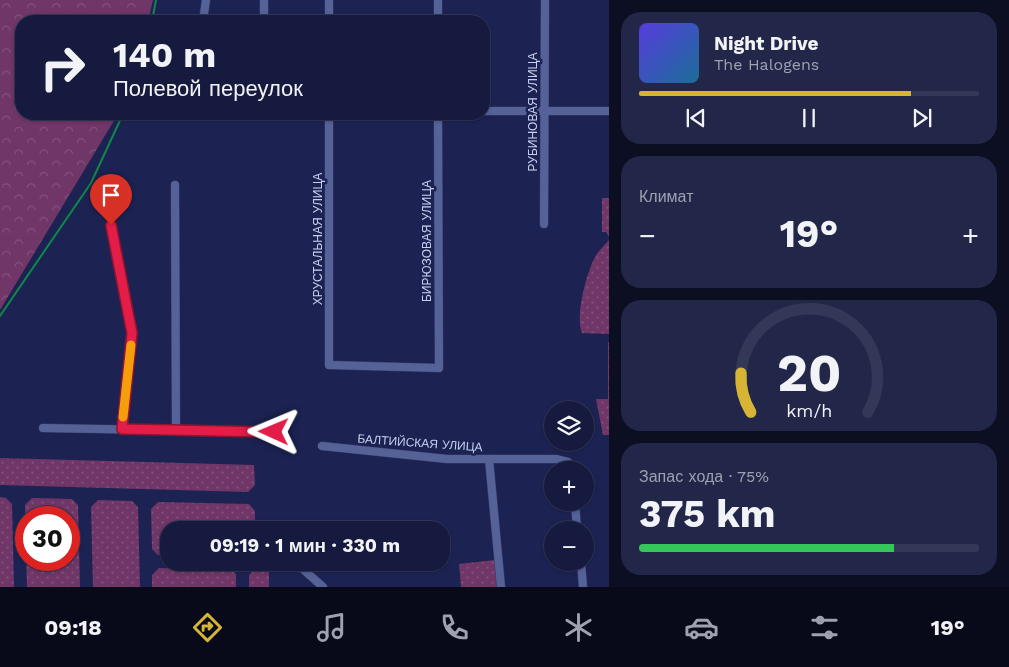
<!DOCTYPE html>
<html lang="ru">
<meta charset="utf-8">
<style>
body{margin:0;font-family:"Work Sans",sans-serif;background:#222749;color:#f1f3f6;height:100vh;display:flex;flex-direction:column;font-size:19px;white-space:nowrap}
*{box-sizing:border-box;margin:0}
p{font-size:16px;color:#9da1b0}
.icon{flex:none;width:28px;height:28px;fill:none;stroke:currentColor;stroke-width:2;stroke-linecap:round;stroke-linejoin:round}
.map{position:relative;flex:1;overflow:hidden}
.sheet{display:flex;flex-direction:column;gap:12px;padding:12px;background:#0c0e22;width:400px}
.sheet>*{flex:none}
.top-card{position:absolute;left:15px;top:15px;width:475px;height:105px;border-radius:20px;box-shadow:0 1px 4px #0004,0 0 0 1px #343858;background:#151a3e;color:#f1f3f6;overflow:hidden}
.controls{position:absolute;left:544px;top:401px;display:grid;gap:10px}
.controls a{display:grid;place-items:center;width:50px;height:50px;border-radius:50%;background:#151a3e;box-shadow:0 1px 4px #0004,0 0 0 1px #343858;font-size:25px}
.speed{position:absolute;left:15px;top:506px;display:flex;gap:10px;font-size:25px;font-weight:700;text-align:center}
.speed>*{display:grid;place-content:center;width:65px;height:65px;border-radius:50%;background:#151a3e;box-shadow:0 1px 4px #0004,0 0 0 1px #343858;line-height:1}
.speed .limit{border:8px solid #d22;background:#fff;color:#111}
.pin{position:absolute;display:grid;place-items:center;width:42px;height:42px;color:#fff;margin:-51px -21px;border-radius:50% 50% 50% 0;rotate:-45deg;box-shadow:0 0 5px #0007}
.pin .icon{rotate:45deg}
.me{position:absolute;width:55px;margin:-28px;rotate:271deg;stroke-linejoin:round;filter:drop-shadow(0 0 4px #0008)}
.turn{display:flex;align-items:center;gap:18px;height:105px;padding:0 15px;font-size:22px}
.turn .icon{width:65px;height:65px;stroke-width:2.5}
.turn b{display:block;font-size:35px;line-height:42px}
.big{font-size:38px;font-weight:700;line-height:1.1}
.sheet .widget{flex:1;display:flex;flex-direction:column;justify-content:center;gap:8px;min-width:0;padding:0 18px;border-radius:20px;background:#222749}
.sheet .dial{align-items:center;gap:0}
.dial svg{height:130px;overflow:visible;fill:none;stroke:#343858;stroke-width:7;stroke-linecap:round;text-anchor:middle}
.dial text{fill:#f1f3f6;stroke:none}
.song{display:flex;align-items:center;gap:15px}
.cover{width:60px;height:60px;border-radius:8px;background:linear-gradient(135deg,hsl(250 70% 55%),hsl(200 70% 35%))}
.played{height:5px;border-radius:2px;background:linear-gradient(90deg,#d7b434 80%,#343858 80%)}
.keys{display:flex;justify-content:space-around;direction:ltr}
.heat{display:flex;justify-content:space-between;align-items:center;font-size:28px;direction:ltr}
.charge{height:8px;border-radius:4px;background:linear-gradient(90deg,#34c759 75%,#343858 0)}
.trip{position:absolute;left:160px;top:521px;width:290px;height:50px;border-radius:20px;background:#151a3e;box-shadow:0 1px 4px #0004,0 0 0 1px #343858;font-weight:700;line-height:50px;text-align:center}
.tab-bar{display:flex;height:80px;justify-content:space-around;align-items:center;background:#080a19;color:#9da1b0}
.tab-bar .icon{width:35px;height:35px}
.tab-bar .selected{color:#d7b434}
.tab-bar b{font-size:22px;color:#f1f3f6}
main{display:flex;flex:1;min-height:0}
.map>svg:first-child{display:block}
.forest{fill:url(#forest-crowns)}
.garden{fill:url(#garden-dots);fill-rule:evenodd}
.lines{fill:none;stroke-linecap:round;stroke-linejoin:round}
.stream{stroke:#0e8848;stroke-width:2}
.minor-casing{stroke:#3a3d67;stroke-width:9}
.minor{stroke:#556298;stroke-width:8}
.route-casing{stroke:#92132f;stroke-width:12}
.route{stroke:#e11d48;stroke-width:9}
.slow{stroke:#f59e0b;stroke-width:9}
.labels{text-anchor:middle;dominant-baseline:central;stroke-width:5;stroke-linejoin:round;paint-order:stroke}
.street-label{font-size:12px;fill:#c8d0ef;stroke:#1c2353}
</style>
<main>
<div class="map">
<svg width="609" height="587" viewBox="0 0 609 587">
<defs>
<pattern id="forest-crowns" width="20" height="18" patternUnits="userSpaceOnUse" patternTransform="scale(1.25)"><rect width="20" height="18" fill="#6f3667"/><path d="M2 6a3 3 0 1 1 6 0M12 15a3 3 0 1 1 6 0" fill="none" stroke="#82527d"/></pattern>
<pattern id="garden-dots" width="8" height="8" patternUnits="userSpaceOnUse" patternTransform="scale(1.25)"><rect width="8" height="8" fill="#6f3667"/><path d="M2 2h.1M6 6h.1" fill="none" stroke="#82527d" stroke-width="1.8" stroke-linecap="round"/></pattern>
</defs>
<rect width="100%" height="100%" fill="#1c2353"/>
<!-- forest -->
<path class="forest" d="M0,0H153L148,21H21V114H118L0,310Z"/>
<!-- garden -->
<g class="garden">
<path d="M602,198H609V237L606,232H602Z"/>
<path d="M609,240V334L582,333C575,316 586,276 594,259C597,252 604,246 609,240Z"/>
<path d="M608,342H609V435H603L596,399H608Z"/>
<path d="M0,458L254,465L255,485L248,492L0,485Z"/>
<path d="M0,497L6,498L12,504L14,587H0Z"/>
<path d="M32,498L72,499L78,505L80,587H27L25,505ZM26,518H69V560H26Z"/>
<path d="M98,500L132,501L138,507L140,587H93L91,507Z"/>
<path d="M158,502L249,504L255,511V530H169V556L158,555L152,549L151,509Z"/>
<path d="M495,560L498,587H461L459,564Z"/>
<path d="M263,562L269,563V587H249V575Z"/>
<path d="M159,568L232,570L236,574V587H152V575Z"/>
</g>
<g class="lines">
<!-- stream -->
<g class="stream">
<path d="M152,21L156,0"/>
<path d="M0,316L91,183L123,114"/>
</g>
<defs>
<g id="minor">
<path d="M329,0V21"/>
<path d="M438,0V21"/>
<path d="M203,21L206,0"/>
<path d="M264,21V0"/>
<path d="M484,111H609"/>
<path d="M329,114V365L439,368L438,114"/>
<path d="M175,185L176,430"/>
<path d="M544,224L545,0"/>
<path d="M111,225L132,333L122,429"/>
<path d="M43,428L274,432"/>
<path d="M322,446L447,459H556L568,462L571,470"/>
<path d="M489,459L501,587"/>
<path d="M575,502L577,530"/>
<path d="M295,562L323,587"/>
<path d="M581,562L583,587"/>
</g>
</defs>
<!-- minor casing -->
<use href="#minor" class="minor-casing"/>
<!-- minor -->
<use href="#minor" class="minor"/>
</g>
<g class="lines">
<defs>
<path id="route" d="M111,225L132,333L122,429L274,432"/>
</defs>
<!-- route casing -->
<use href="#route" class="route-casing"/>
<!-- route -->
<use href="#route" class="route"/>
<!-- slow -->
<path class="slow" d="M123,417L131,345"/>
</g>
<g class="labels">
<!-- street labels -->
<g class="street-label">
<text transform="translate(533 112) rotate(-90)">РУБИНОВАЯ УЛИЦА</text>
<text transform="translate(318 239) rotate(-90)">ХРУСТАЛЬНАЯ УЛИЦА</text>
<text transform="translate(427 241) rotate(-90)">БИРЮЗОВАЯ УЛИЦА</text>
<text transform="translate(420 443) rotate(4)">БАЛТИЙСКАЯ УЛИЦА</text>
</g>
</g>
</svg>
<div class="controls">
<a><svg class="icon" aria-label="layers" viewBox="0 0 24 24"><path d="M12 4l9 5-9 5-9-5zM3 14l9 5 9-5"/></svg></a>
<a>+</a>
<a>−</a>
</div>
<div class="speed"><div class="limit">30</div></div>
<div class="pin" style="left:111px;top:225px;background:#d93025"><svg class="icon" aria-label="arrive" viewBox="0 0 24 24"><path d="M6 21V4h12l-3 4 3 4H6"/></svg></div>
<svg class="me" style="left:274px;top:432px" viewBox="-20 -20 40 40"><path d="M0-17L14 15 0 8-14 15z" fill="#e11d48" stroke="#fff" stroke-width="4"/></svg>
<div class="trip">09:19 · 1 мин · 330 m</div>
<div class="top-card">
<div class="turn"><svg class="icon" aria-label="right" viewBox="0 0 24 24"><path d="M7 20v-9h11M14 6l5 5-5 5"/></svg><div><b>140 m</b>Полевой переулок</div></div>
</div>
</div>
<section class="sheet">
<div class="widget">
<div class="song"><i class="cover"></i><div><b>Night Drive</b><p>The Halogens</p></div></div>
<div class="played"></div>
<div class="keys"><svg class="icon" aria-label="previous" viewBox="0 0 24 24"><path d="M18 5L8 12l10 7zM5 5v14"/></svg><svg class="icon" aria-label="pause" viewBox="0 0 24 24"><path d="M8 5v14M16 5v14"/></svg><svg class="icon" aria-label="next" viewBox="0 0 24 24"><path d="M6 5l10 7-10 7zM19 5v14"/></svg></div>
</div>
<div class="widget"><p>Климат</p>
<div class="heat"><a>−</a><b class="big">19°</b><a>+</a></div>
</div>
<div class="widget dial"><svg viewBox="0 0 100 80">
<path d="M14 69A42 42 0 1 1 86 69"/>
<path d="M14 69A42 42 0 0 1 8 45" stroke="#d7b434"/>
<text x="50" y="56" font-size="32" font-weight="700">20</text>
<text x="50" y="72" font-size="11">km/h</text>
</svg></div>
<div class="widget"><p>Запас хода · 75%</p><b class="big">375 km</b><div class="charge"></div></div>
</section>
</main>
<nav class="tab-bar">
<b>09:18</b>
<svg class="icon selected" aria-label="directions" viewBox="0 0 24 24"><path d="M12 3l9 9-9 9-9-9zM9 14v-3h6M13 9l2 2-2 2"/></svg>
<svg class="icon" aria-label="music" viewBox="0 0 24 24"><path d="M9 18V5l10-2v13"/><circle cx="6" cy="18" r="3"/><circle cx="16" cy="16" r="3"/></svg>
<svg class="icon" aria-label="phone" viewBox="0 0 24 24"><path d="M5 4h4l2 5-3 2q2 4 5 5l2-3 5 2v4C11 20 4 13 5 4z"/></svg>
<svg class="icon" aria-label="climate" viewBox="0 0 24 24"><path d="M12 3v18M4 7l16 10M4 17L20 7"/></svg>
<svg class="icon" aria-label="car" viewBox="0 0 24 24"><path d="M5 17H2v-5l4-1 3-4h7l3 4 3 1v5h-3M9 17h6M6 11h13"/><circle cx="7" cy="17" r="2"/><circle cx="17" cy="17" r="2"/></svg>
<svg class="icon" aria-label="filters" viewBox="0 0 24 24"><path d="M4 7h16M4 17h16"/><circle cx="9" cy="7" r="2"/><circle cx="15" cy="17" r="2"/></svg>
<b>19°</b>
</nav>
